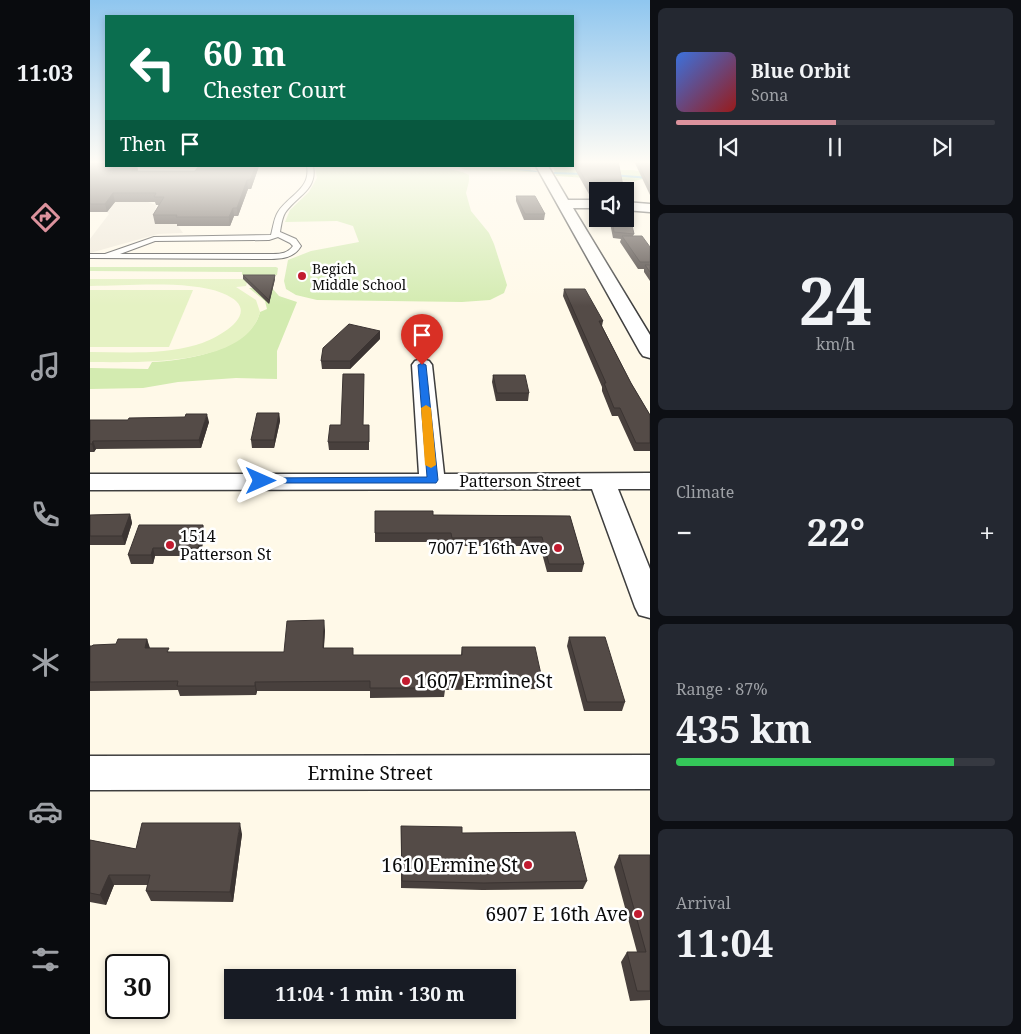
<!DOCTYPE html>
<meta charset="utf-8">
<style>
body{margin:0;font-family:"Noto Serif",serif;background:#242831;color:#f1f3f6;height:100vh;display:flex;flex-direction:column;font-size:19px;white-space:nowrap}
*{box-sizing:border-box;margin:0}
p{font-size:16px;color:#9ea1a6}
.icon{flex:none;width:28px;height:28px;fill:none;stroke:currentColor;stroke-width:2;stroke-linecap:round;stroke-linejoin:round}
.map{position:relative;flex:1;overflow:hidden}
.sheet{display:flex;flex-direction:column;gap:8px;padding:8px;background:#0d0f14;width:371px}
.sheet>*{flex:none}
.guide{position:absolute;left:15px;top:15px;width:469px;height:152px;border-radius:0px;box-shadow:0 2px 8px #0003;background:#0b6e4f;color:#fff;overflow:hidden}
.buttons{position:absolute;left:499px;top:182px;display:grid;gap:10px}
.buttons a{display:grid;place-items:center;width:45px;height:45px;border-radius:0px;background:#171b24;box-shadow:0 2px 8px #0003;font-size:25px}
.speed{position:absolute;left:15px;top:954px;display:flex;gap:10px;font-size:25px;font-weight:700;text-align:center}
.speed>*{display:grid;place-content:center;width:65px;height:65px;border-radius:50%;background:#171b24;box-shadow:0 2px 8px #0003;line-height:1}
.speed .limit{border:2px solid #111;border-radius:8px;background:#fff;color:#111}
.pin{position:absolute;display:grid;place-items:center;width:42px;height:42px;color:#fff;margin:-51px -21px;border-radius:50% 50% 50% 0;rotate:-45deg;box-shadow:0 0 5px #0007}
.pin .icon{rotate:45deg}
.me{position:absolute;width:55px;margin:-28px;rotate:90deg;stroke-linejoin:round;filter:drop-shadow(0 0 4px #0008)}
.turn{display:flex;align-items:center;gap:18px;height:105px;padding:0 15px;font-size:22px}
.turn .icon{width:65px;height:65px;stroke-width:2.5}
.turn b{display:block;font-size:35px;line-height:42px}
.then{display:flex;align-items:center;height:48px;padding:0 15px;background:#0003;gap:10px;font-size:19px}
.big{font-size:38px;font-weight:700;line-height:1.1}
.sheet .tile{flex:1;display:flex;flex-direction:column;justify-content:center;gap:8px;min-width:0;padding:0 18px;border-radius:8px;background:#242831}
.sheet .dial{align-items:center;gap:0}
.dial b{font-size:65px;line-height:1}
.song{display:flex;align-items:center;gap:15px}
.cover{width:60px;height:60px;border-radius:8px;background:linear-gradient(135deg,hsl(220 70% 55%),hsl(0 70% 35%))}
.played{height:5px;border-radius:2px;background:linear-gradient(90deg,#dc929d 50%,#363941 50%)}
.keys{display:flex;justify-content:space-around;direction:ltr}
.heat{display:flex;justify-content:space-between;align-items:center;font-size:28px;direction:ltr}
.charge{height:8px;border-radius:4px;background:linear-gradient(90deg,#34c759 87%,#363941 0)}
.trip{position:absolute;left:134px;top:969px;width:292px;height:50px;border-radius:0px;background:#171b24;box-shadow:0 2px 8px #0003;font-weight:700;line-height:50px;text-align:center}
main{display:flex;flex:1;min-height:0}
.tabs{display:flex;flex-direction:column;width:90px;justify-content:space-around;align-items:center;background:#090b0e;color:#9ea1a6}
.tabs .icon{width:35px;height:35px}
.tabs .selected{color:#dc929d}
.tabs b{font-size:22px;color:#f1f3f6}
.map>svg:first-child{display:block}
.green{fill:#d3ebb0}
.forest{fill:#b7dd8f}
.pitch{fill:#e5f2c3}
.plaza{fill:#eee7d8}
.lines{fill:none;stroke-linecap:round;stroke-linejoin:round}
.stream{fill:#2d9ed5;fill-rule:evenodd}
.service-casing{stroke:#3e3e3e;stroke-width:2}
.minor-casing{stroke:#3e3e3e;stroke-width:3}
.service{fill:#fff;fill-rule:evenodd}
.minor{fill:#fff;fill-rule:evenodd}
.wall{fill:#48403d}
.shaded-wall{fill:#3b3432}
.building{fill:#544b47;stroke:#3b3432}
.route{fill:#1a73e8;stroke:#114b97}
.slow{fill:#f59e0b}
.poi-dot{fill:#c21c30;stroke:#fff;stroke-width:2}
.labels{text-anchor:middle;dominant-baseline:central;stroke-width:5;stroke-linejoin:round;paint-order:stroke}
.far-poi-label{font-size:14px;fill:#0b0b0b;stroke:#fff;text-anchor:start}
.street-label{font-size:16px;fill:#0b0b0b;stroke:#fff}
.poi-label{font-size:16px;fill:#0b0b0b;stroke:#fff;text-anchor:start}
.near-poi-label{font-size:19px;fill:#0b0b0b;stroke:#fff;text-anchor:end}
.near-street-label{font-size:19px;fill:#0b0b0b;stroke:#fff}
</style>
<main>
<nav class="tabs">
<b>11:03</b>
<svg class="icon selected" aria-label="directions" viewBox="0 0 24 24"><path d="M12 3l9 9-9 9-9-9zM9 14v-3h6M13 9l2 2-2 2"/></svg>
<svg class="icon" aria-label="music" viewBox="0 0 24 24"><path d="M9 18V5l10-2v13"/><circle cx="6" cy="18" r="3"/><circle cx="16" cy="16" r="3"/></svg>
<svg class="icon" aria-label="phone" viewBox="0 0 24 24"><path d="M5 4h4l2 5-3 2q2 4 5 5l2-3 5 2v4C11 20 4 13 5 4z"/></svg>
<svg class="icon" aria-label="climate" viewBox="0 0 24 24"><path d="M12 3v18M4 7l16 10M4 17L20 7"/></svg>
<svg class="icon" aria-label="car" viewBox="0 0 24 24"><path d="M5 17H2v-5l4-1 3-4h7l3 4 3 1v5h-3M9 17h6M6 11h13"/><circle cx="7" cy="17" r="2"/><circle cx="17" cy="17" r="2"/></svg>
<svg class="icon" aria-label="filters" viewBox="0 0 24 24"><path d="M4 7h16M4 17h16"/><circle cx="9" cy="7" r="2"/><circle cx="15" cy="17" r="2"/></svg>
</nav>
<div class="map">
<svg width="560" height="1034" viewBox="0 0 560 1034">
<rect width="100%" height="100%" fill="#fff9e8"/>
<!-- green -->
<g class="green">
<path d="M225,166C255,166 357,161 379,175V181L376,193L381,211L399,233L404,244L417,285L414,293L400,300L372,302L227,300L206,295L196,289L194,281L198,260L221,251L269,242L263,226L247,221L195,222L200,210L219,192L227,178Z"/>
<path d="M0,267H186L188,268L187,275H152V272L0,271Z"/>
<path d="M159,288H182L189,296L207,302L187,351V379L146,378L88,382L53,388L0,389V368L58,369L62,362C96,361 161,350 170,312L177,309L175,301Z"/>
</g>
<!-- forest -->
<g class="forest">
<path d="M366,166L440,167L442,172L375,170Z"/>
<path d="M463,166L501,170H543L560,173L553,179L545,181L466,176Z"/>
</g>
<!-- pitch -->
<g class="pitch">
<path d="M0,279H158L156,286L146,287L166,300L170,312C156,368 45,362 0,362V352C35,352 72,355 106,345C128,339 178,311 132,293C99,280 37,286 0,286Z"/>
<path d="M0,290H103L79,347H0Z"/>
</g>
<!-- plaza -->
<path class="plaza" d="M29,197L58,202L66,205L64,215L89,224L88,226L93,233L68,234L0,253V239L19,214L17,212Z"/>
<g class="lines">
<!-- stream -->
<g class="stream">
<path d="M388,166H403L448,171L446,172Z"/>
<path d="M464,172L496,173L498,174L496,175L463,174Z"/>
<path d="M522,174L560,177V179L521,176Z"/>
</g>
<defs>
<g id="service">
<rect x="0" y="161" width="16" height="4"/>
<path d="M217,166H223C228,190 206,196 195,213C192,218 191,226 190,232L206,239L211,246C204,258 192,259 178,259L0,258V254H15L64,237L181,235C183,228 184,218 188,212C199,195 221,189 217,166ZM188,237L200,243L203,246C198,253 191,254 183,254H30L65,241L179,240Z"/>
</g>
<g id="minor">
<path d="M446,166H458L478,200H508V208H483L560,335V358L553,356L550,352Z"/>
<path d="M535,202L560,204V212L535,210Z"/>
<path d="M332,359L339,361L342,365L354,474L560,473V489H528L560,569V618L549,615L545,607L502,489L0,490V474H329L322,365L325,361Z"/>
<path d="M560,755V789L0,790V756Z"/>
</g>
</defs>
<!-- service casing -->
<use href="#service" class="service-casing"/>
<!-- minor casing -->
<use href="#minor" class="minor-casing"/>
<!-- service -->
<use href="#service" class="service"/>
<!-- minor -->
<use href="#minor" class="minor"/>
</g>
<!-- wall -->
<g class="wall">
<path d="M482,161H528L534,191H508V196H500L482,164Z"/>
<path d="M544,161H560V195Z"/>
<path d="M0,163L47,166L48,171H105L109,166H169L161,189H158L148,216H144L140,226H87V224H65L63,215L69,205H66L65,202H25L17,212H0Z"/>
<path d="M426,196L455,214L454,220H434L426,201Z"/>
<path d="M510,219H535L544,234L543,236L560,247V281L554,272V269H548L530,242L531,239L523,238L520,223L510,222Z"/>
<path d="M153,275L185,279L179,304L153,279Z"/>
<path d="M474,289L513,321L512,326L541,383L560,415V451H544L528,416H522L512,391V387L473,296Z"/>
<path d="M290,339L260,369H232L231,361Z"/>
<path d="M403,375L439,393L438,401H406L402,382Z"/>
<path d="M189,413L190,421L184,448H162L161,440Z"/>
<path d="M0,420L119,422L111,448L6,449L4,452H0Z"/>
<path d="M273,425H279V450H239L238,442Z"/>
<path d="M285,511L343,515L480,516L494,564L492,572H457L450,546H361V542H285Z"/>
<path d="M40,514L42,523L35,545H0V515Z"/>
<path d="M113,525L115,534L110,556H65L63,564H41L38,555Z"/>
<path d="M235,630L234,648L263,655H371L372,647L452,679L450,689L355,690L354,697L280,698V691H167L166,695L90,696L88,690L0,691V646L26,644L57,639L59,648L80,652H194Z"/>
<path d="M479,637L535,702L532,711H494L477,646Z"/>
<path d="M311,826L372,833L497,881L493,889L392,890L311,888Z"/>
<path d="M152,834L143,902L61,901L56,891L58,885H24L16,905L0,902V840L46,849Z"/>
<path d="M529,855H560V1000L540,1001L531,962L537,952H547L524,867Z"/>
</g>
<!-- shaded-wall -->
<g class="shaded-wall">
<path d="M45,166H47L48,171H41Z"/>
<path d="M166,166H169L161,189L160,180Z"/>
<path d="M157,180L158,189L148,216L147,208Z"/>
<path d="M23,193L25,202L17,212L15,204Z"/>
<path d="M143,208L144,216L140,226L139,217Z"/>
<path d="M185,275V279L179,304V300Z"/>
<path d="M290,331V339L260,369V361Z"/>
<path d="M189,413L190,421L184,448V440Z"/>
<path d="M117,414L119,422L111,448L109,440Z"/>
<path d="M3,441L6,449L4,452L2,444Z"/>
<path d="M40,514L42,523L35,545L32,536Z"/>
<path d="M113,525L115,534L110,556L108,548Z"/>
<path d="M63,548L65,556L63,564L61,555Z"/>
<path d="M234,620L235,630L233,657V648Z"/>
<path d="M57,639L60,648H55Z"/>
<path d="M165,682L167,691L166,695L165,686Z"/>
<path d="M150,823L152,834L143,902L140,892Z"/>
<path d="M19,875L24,885L16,905L10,895Z"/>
</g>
<!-- building -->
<g class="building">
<path d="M484,161H528L534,191H509V190H501Z"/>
<path d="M547,161H560V188Z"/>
<path d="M0,163H16V166H45L41,171H105L109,166H166L160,180H157L147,208H143L139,217H86L87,215H63L74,197H64L66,193H23L15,204H0Z"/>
<path d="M426,196H445L455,214H435Z"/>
<path d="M535,205L538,207L544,234L524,232L522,219H535Z"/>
<path d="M532,236H552L560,247V262H550Z"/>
<path d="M555,265H560V272Z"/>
<path d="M153,275H185L179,300Z"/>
<path d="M474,289H495L513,321H509L541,383L560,415V443H546L530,408H524L514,383H516Z"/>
<path d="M259,324L290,331L260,361H231L233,348Z"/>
<path d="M253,374H274L273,425H279V442H238L240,425H251Z"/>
<path d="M403,375H435L439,393H407Z"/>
<path d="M167,413H189L184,440H161Z"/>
<path d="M96,414H117L109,440L3,441L2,444H0V420H38L39,418L95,417Z"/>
<path d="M285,511H343V515L480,516L494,564H459L452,537L362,538L361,533H285Z"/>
<path d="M40,514L32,536H0V515Z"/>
<path d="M49,525H113L108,548H63L61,555H38Z"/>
<path d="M234,620L233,648H263V655H372V647H445L452,679L355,680L356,688H280V681L165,682V686H87L88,681L0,682V646H2L3,645L26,644L28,639H57L55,648H79L77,652H194L197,621Z"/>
<path d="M479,637H515L535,702H497Z"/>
<path d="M52,823H150L140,892L56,891L60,875H19L10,895L0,893V840L46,849Z"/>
<path d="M311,826L372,827V833L485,832L497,881L394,883L312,881Z"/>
<path d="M529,855H560V991H547L537,952H556Z"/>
</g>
<!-- sky -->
<linearGradient id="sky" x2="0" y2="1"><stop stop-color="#8fc6ef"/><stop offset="0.53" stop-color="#fffcf5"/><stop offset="1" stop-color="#fffcf5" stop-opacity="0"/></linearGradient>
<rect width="560" height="306" fill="url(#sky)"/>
<!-- route -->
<path class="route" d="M332,363L336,365L348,480L346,483H167L166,481L167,479L171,478L337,477L328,365Z"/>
<!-- slow -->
<path class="slow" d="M336,405L341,408L346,465L341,468L335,465L331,408Z"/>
<!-- markers -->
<g class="poi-dot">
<circle cx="212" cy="276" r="5"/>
<circle cx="80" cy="545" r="5"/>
<circle cx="468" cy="548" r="5"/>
<circle cx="316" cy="681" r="5"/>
<circle cx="438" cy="865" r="5"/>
<circle cx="548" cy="914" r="5"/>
</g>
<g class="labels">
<!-- far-poi labels -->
<g class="far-poi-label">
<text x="222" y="268">Begich<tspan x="222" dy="16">Middle School</tspan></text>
</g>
<!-- street labels -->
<g class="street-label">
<text x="430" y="481">Patterson Street</text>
</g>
<!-- poi labels -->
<g class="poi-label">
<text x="90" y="536">1514<tspan x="90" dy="18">Patterson St</tspan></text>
<text x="458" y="548" text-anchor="end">7007 E 16th Ave</text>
</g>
<!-- near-poi labels -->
<g class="near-poi-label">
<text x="326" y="681" text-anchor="start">1607 Ermine St</text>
<text x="428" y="865">1610 Ermine St</text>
<text x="538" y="914">6907 E 16th Ave</text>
</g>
<!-- near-street labels -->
<g class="near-street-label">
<text x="280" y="773">Ermine Street</text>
</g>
</g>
</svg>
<div class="buttons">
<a><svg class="icon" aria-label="sound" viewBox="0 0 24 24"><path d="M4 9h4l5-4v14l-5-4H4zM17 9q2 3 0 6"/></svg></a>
</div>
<div class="speed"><div class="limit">30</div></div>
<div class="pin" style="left:332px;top:365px;background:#d93025"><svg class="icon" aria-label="arrive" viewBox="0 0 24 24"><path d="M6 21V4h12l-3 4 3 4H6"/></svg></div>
<svg class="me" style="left:171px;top:481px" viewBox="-20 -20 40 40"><path d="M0-17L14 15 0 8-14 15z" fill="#1a73e8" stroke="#fff" stroke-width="4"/></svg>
<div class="trip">11:04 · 1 min · 130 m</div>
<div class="guide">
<div class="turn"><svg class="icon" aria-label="left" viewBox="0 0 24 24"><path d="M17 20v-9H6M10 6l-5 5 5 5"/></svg><div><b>60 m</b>Chester Court</div></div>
<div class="then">Then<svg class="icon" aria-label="arrive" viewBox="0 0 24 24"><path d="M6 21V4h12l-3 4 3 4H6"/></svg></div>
</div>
</div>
<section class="sheet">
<div class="tile">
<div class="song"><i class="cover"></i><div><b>Blue Orbit</b><p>Sona</p></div></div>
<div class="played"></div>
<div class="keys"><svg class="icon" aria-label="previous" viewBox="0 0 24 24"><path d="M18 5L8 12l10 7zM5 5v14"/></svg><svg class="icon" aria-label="pause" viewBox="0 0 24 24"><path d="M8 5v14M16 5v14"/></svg><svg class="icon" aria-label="next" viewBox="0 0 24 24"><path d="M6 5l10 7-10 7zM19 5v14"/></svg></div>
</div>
<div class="tile dial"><b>24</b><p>km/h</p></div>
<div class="tile"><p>Climate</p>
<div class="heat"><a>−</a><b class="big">22°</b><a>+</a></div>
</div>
<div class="tile"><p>Range · 87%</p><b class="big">435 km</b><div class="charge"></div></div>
<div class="tile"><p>Arrival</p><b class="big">11:04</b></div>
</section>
</main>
